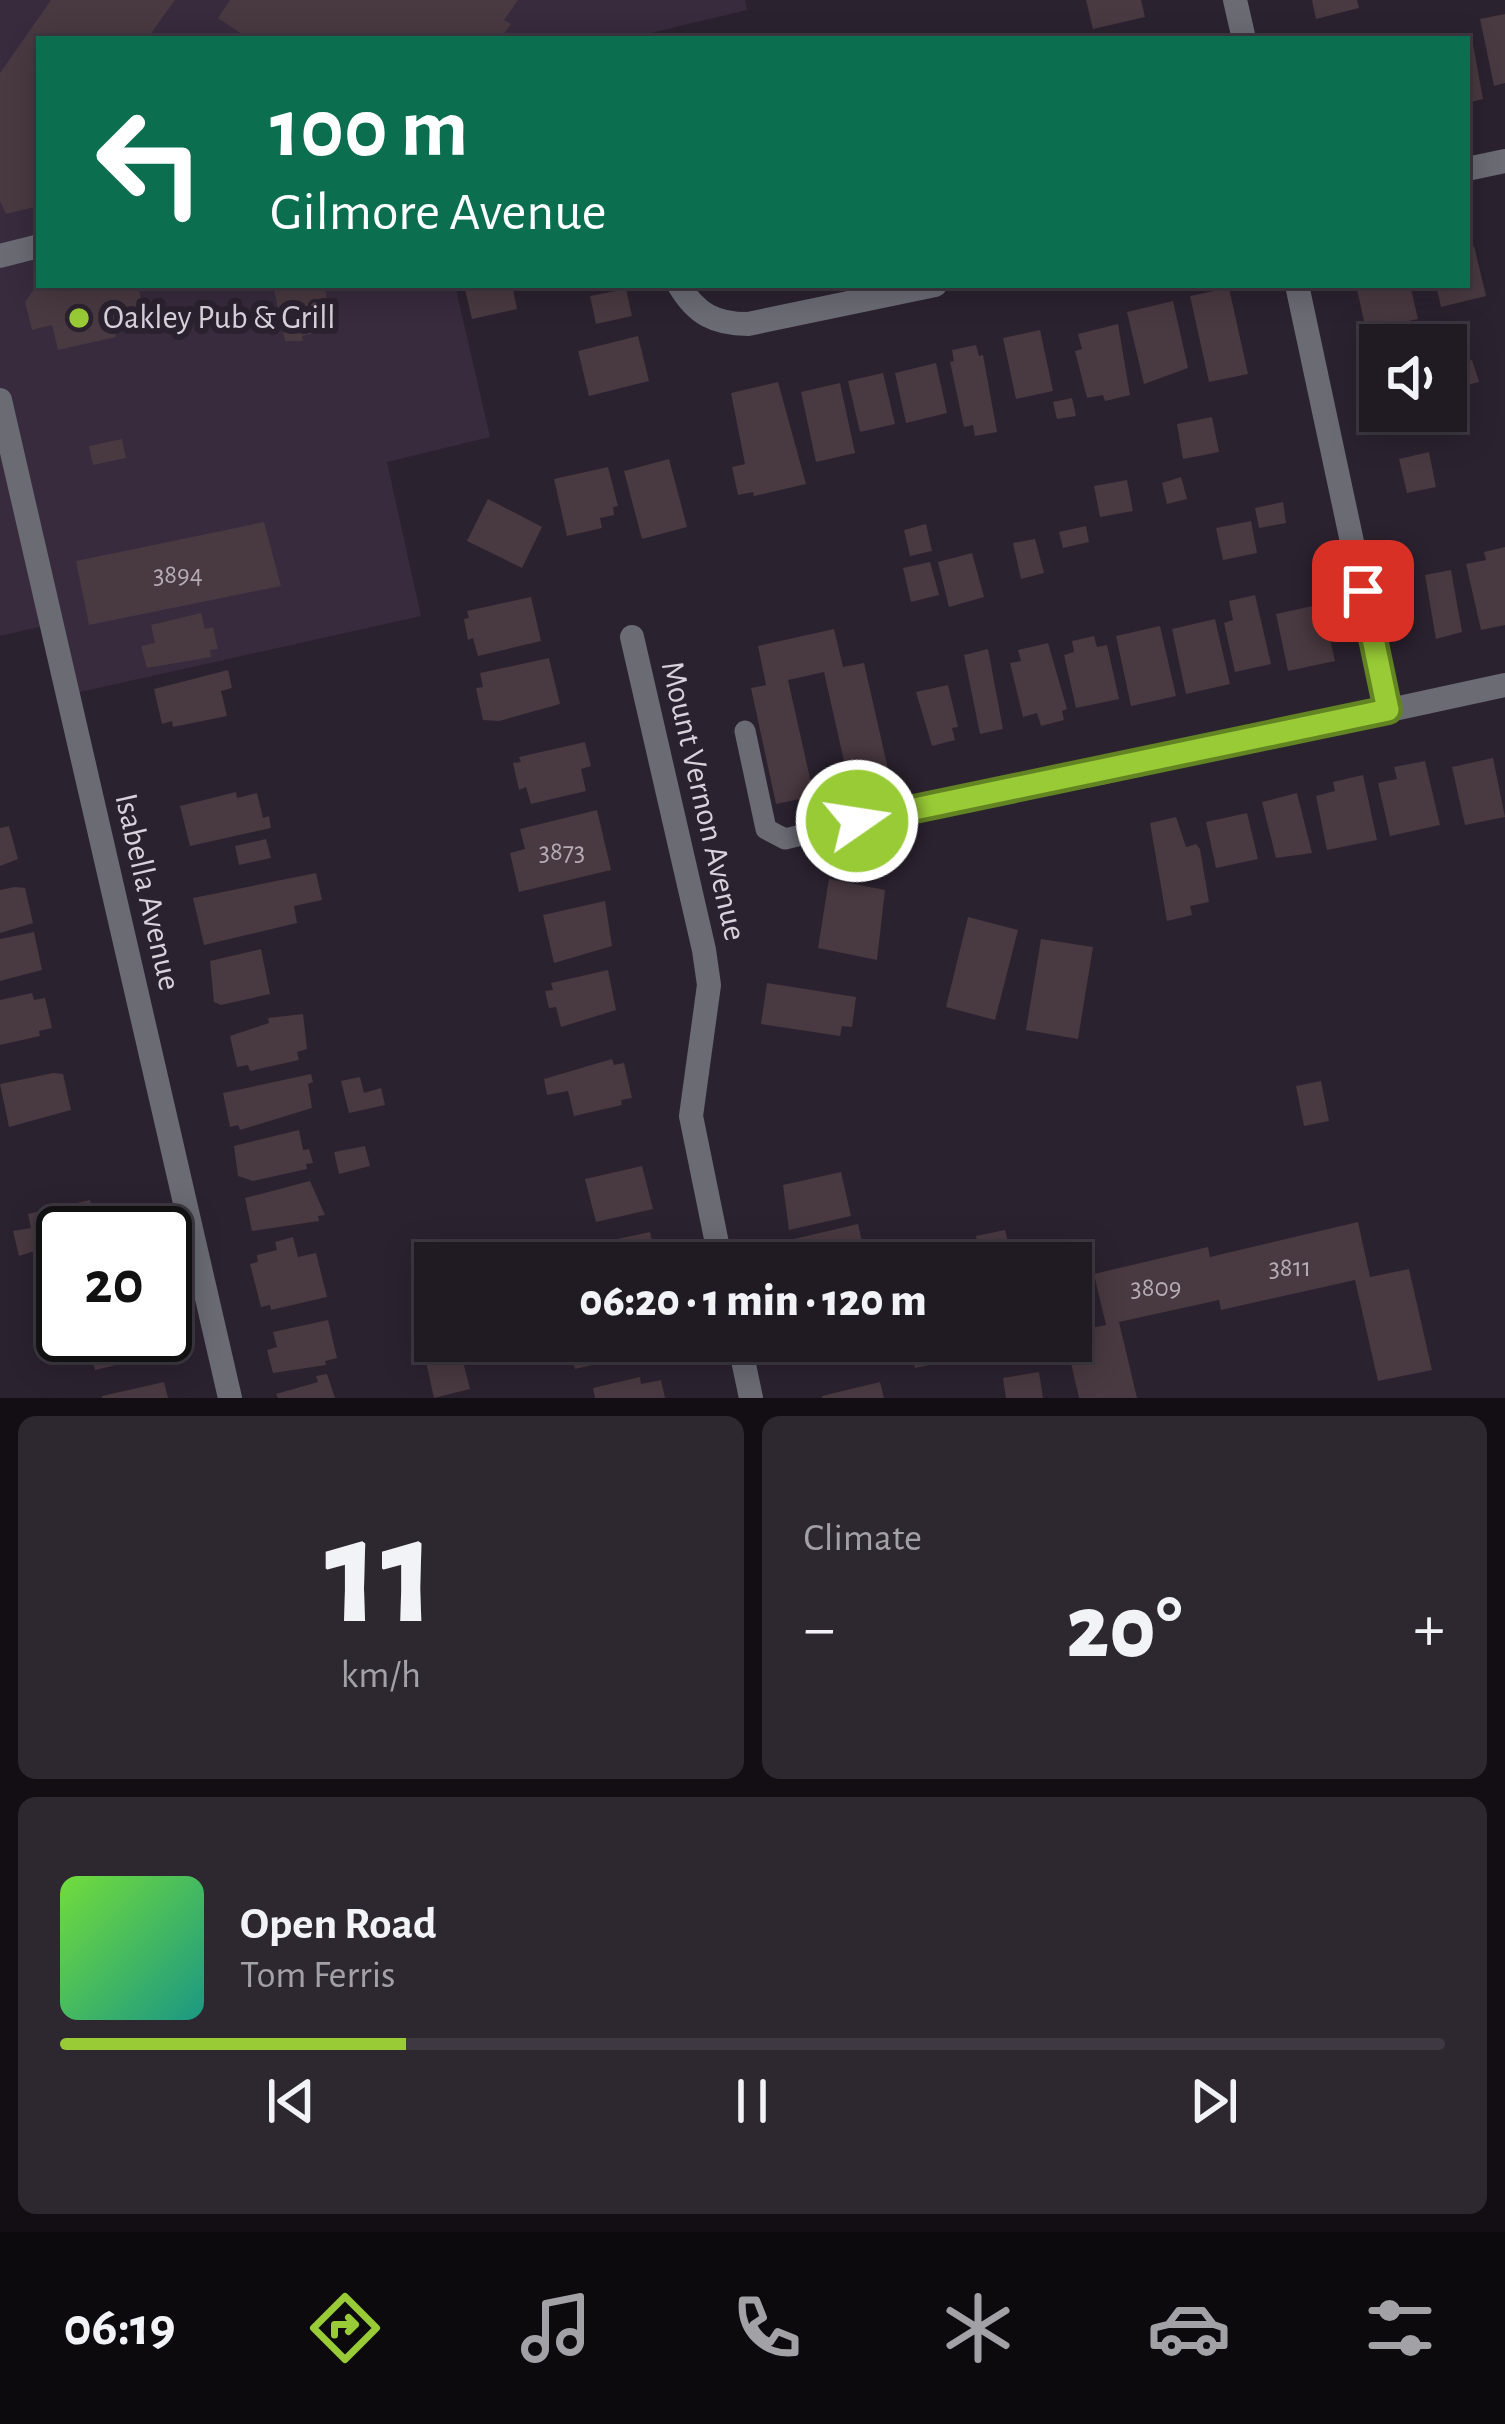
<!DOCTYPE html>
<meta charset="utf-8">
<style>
body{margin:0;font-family:"Alegreya Sans",sans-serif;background:#2d2730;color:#f1f3f6;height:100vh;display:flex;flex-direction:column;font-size:45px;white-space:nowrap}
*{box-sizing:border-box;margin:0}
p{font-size:39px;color:#a2a1a6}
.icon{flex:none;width:66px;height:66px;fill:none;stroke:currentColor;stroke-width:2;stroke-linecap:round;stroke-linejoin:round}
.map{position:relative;height:1398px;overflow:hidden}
.drawer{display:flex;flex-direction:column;gap:18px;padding:18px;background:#120e13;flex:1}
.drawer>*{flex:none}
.hud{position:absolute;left:36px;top:36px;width:1434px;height:252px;border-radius:0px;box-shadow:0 6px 30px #0003,0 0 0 3px #3d3841;background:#0b6e4f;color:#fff;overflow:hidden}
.controls{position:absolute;left:1359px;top:324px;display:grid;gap:24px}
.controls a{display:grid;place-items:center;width:108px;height:108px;border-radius:0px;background:#201a23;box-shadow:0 6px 30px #0003,0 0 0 3px #3d3841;font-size:60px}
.speed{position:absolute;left:36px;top:1206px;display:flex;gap:24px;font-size:60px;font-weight:700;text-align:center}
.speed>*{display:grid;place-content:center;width:156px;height:156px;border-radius:50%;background:#201a23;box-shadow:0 6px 30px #0003,0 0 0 3px #3d3841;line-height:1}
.speed .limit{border:6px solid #111;border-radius:18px;background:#fff;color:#111}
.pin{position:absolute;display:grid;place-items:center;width:102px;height:102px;color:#fff;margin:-51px;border-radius:24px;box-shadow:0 6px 18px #0006}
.me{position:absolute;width:132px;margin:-66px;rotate:77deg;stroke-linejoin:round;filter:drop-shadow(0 0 9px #0008)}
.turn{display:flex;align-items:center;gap:42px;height:252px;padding:0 36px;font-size:54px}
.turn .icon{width:156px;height:156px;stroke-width:2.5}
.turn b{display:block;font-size:84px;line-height:102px}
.big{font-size:90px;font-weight:800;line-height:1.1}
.drawer .widget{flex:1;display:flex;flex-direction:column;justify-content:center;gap:18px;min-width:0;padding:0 42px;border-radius:18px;background:#2d2730}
.drawer .dial{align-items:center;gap:0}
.dial b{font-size:156px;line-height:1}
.song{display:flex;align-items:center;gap:36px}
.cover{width:144px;height:144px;border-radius:18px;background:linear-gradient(135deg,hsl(100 70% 55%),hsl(170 70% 35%))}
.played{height:12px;border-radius:6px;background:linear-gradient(90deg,#99cb36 25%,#3d3841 25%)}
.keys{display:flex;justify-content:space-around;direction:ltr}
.heat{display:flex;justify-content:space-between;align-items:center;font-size:66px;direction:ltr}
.drawer .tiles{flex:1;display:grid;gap:18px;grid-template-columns:1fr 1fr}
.widget:last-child{grid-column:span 2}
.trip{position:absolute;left:414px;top:1242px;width:678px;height:120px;border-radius:0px;background:#201a23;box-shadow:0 6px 30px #0003,0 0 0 3px #3d3841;font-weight:800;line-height:120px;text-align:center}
.dock{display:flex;height:192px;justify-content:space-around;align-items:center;background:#0d0a0e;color:#a2a1a6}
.dock .icon{width:84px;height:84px}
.dock .on{color:#99cb36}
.dock b{font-size:54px;color:#f1f3f6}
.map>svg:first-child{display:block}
.built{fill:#372b3d}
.building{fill:#493940}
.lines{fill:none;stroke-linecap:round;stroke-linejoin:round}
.service{stroke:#6a6b73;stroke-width:21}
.minor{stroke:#6a6b73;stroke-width:24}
.route-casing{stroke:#638423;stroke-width:30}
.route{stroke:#99cb36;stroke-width:21}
.poi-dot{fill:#99cb36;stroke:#2b222f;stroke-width:4.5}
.labels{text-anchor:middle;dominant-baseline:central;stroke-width:12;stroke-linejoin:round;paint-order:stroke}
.number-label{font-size:27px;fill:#b4acb4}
.poi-label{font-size:33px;fill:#d8d2db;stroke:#2b222f;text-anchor:start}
.street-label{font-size:33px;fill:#d8d2db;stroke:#2b222f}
</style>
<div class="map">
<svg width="1505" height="1398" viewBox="0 0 1505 1398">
<rect width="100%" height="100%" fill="#2b222f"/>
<!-- built -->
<path class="built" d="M0,0H745L747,10L625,39H39V285H455L490,437L387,462L421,616L71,694L56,623L0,636Z"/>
<!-- building -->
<g class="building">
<path d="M51,0H175L147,39H39V206L6,214L0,201V73Z"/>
<path d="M230,0H518L504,20L511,24L500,39H249L218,18Z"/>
<path d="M1086,0H1141L1145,17L1093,29Z"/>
<path d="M1312,0H1357L1359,8L1316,19Z"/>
<path d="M1505,14V83L1494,86L1480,19Z"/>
<path d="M1472,39L1483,99L1467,103V40Z"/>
<path d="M1474,246L1486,296L1441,307L1436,285H1467V248Z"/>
<path d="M122,285L123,289L138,285L144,314L113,321L116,337L58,350L52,325L32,330L25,302L36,287Z"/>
<path d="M273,285H324L333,329L302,336L303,341H285Z"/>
<path d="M464,285H512L517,309L472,319Z"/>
<path d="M1356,285H1410L1418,319L1366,330Z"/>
<path d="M1229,288L1248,374L1209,382L1190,296Z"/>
<path d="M626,289L632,316L596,324L590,296Z"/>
<path d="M1173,301L1188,368L1144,384L1127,312Z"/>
<path d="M1118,324L1130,395L1105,401L1103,395L1087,398L1075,351L1082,349L1078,334Z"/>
<path d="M1040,330L1053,391L1016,399L1003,338Z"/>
<path d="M638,336L649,381L589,396L578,351Z"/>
<path d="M976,345L979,356L983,355L997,432L975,436L973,425L964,427L950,362L954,361L952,350Z"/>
<path d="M1472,360L1479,382L1467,385L1464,376L1454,379L1450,366Z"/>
<path d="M936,363L947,413L906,423L895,373Z"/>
<path d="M883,373L895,424L860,432L848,381Z"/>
<path d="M778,382L806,484L754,496L753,492L738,495L732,467L745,464L731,393Z"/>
<path d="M840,383L855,453L816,462L801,392Z"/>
<path d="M1072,398L1076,416L1057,419L1053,402Z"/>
<path d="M1212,417L1219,452L1183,459L1177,424Z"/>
<path d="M122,439L126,458L93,465L89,446Z"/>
<path d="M1429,452L1436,487L1407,493L1399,459Z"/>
<path d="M669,459L687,527L642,539L624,471Z"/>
<path d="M608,467L618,506L613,507L614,515L600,518L602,528L567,536L554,479Z"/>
<path d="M1181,477L1187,499L1167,504L1162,483Z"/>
<path d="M1127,480L1133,511L1100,517L1094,486Z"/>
<path d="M488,499L542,527L522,568L467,541Z"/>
<path d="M1283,502L1286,523L1259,528L1255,508Z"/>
<path d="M1251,521L1257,553L1223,560L1216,528Z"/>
<path d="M264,522L281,586L89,625L76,561Z"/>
<path d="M926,524L932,551L910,556L904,530Z"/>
<path d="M1086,526L1089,542L1063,548L1059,532Z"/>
<path d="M1035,539L1044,573L1021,579L1013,543Z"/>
<path d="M1505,547V625L1481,630L1466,564L1486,560L1484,552Z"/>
<path d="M972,553L984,597L949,607L938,562Z"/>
<path d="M930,562L939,595L911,602L903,568Z"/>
<path d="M1451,570L1462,632L1436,639L1425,575Z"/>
<path d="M1255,595L1271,664L1235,672L1224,623L1233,620L1229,601Z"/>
<path d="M531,597L541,641L478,656L473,638L468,640L464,619L469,618L467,611Z"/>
<path d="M1322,604L1335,661L1288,671L1276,614Z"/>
<path d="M201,613L205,629L213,627L218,649L210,650L211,657L147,668L141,646L155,643L151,625Z"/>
<path d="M1215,619L1230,684L1186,694L1172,629Z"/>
<path d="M1160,626L1176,696L1131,706L1116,636Z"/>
<path d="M834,629L843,667L864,663L890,778L850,788L824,672L788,680L814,796L776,804L751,688L766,685L758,646Z"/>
<path d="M1094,636L1097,647L1107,645L1119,699L1076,708L1064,655L1074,652L1072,641Z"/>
<path d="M1048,643L1067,709L1062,711L1064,720L1041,726L1037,713L1023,717L1010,663L1021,661L1018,650Z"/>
<path d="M988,649L1003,729L980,734L964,655Z"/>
<path d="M549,658L560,704L499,721L483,720L476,688L483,687L480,673Z"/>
<path d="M228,670L232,688L221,691L227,716L173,727L172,721L162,724L154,689Z"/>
<path d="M948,685L958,727L952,728L955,740L932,746L916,692Z"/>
<path d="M585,742L591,766L581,769L586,791L531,804L526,787L519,790L513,763L521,762L519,757Z"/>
<path d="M1493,758L1505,817L1465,825L1452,767Z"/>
<path d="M1425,761L1440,825L1390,836L1378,783L1397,779L1394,767Z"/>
<path d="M1363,775L1377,840L1327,850L1316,796L1335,791L1333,782Z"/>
<path d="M236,792L237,798L257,793L263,818L269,816L271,828L190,846L180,806Z"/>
<path d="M1297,793L1312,853L1276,858L1262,802Z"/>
<path d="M597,810L611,870L519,892L510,853L525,849L520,829Z"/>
<path d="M1247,813L1258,859L1216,868L1206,822Z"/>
<path d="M1176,817L1186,847L1196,844L1200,849L1209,902L1190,906L1192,915L1167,921L1150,823Z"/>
<path d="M9,826L18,859L0,866V828Z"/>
<path d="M266,839L271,858L239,865L235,846Z"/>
<path d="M316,873L322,900L294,906L297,923L204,945L193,898Z"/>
<path d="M829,879L885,890L877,960L818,948Z"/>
<path d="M15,887L25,888L33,923L0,933V890Z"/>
<path d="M605,901L612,946L554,963L543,915Z"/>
<path d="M968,917L1018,930L995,1020L946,1007Z"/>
<path d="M34,932L42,970L0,981V939Z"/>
<path d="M1041,939L1093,947L1078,1039L1026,1030Z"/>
<path d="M261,949L270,994L221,1005L214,1002L210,961Z"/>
<path d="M608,970L616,1010L561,1027L556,1007L549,1008L545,991L553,990L551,983Z"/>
<path d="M767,983L856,997L852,1027L842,1026L840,1036L761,1024Z"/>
<path d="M32,993L34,1000L45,998L52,1028L39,1031L40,1036L0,1045V1000Z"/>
<path d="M303,1014L307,1049L297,1052L299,1060L250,1071L248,1065L237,1067L230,1036L269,1023L268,1018Z"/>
<path d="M612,1059L614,1065L624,1063L632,1098L621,1100L622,1105L574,1116L568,1091L547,1095L544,1079Z"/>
<path d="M53,1073L63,1074L71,1110L9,1127L0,1084Z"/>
<path d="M311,1074L313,1082L308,1084L312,1108L240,1130L238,1125L230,1127L223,1093Z"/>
<path d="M360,1077L364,1093L381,1088L385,1105L349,1113L341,1081Z"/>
<path d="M1321,1081L1329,1121L1304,1126L1296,1086Z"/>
<path d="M299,1130L303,1150L309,1149L313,1163L306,1164L307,1169L253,1181L238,1176L234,1146Z"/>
<path d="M365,1146L370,1166L339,1174L334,1152Z"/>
<path d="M642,1166L653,1209L596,1222L585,1179Z"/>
<path d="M841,1172L851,1216L789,1230L783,1185Z"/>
<path d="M310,1181L325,1215L318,1216L319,1221L252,1231L245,1198Z"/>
<path d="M90,1200L97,1233H63V1268L45,1272L35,1251L19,1256L13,1231L31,1228L28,1214Z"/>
<path d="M1358,1222L1370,1277L1409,1269L1432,1370L1378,1381L1355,1280L1221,1310L1219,1300L1119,1322L1137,1398H1079L1066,1341H1071V1332L1106,1325L1094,1274L1208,1247L1210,1257Z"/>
<path d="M858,1224L867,1263H800L794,1239Z"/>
<path d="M1005,1230L1013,1263H982L976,1236Z"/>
<path d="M650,1232L657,1263H574L571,1251L580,1247Z"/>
<path d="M293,1237L298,1257L316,1253L327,1297L271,1310L270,1305L261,1307L250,1264L258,1262L257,1255L277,1250L275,1242Z"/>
<path d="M328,1320L337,1358L325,1361L326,1365L273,1373L267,1350L277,1347L273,1332Z"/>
<path d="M87,1335H153L158,1355L95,1370Z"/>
<path d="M568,1341H664L665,1348L575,1369Z"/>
<path d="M816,1341H864L867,1361L846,1365L843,1351L819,1357Z"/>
<path d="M943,1341L948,1361L915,1368L908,1342Z"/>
<path d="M461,1354L470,1389L434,1398L426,1362Z"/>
<path d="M1039,1372L1043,1398H1006L1003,1378Z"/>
<path d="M327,1374L335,1398H278L276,1394L318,1382L316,1376Z"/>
<path d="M640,1377L641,1384L661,1380L665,1398H595L593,1388Z"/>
<path d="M164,1382L168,1398H102V1396Z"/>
<path d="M880,1382L884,1398H822V1396Z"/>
</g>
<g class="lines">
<!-- service -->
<path class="service" d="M745,731L766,829L785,839L893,813"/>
<!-- minor -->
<g class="minor">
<path d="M1235,0L1244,39"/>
<path d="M1467,169L1505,161"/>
<path d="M0,256L39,246"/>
<path d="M679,285C696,314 715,324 748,324L935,285"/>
<path d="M1297,285L1388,710"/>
<path d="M0,400L230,1398"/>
<path d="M632,637L704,950L709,985L691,1116L721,1263"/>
<path d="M893,813L1100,773L1505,685"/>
<path d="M739,1341L751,1398"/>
</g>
</g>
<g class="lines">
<defs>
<path id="route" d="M857,821L1388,710L1363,591"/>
</defs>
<!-- route casing -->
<use href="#route" class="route-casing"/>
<!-- route -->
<use href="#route" class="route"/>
</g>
<!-- markers -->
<circle class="poi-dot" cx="79" cy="318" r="12"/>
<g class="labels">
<!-- number labels -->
<g class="number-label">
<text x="178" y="574">3894</text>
<text x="562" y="851">3873</text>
<text x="1290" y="1267">3811</text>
<text x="1156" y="1287">3809</text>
</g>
<!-- poi labels -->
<g class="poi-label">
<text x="103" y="318">Oakley Pub &amp; Grill</text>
</g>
<!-- street labels -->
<g class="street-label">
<text transform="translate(703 801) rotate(77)">Mount Vernon Avenue</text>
<text transform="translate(147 892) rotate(77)">Isabella Avenue</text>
</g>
</g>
</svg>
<div class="controls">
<a><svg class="icon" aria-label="sound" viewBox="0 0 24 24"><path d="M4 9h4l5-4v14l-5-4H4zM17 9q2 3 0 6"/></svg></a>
</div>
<div class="speed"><div class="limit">20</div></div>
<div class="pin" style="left:1363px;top:591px;background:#d93025"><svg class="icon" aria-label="arrive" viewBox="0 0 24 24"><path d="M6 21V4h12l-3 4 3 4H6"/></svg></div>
<svg class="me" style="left:857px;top:821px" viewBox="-20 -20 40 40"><circle r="17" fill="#99cb36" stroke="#fff" stroke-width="3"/><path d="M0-11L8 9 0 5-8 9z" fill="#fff"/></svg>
<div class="trip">06:20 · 1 min · 120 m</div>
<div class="hud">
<div class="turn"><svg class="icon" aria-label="left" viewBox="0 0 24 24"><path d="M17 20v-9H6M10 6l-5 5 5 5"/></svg><div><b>100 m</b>Gilmore Avenue</div></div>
</div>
</div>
<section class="drawer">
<div class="tiles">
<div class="widget dial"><b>11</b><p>km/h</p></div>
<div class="widget"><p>Climate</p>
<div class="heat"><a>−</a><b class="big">20°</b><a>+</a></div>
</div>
<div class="widget">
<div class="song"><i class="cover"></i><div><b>Open Road</b><p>Tom Ferris</p></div></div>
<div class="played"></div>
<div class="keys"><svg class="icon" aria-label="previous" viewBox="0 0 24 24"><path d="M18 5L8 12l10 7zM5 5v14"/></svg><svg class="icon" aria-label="pause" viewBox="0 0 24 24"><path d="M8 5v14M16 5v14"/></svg><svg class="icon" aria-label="next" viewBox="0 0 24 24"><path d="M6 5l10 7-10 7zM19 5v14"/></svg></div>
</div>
</div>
</section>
<nav class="dock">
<b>06:19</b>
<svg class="icon on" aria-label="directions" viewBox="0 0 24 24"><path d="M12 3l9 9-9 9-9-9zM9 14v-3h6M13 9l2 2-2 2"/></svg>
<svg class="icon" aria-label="music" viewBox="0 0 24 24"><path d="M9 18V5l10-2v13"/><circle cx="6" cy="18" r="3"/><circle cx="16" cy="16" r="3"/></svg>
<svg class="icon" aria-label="phone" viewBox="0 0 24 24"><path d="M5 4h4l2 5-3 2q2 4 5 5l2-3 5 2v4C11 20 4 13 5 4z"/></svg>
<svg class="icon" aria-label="climate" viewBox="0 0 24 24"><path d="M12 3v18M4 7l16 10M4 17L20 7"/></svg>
<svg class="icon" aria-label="car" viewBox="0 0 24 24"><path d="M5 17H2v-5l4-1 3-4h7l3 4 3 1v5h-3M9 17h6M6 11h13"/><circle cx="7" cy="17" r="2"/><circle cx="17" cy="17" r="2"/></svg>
<svg class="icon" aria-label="filters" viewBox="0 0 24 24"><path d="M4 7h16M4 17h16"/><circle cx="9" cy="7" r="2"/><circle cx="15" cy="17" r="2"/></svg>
</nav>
